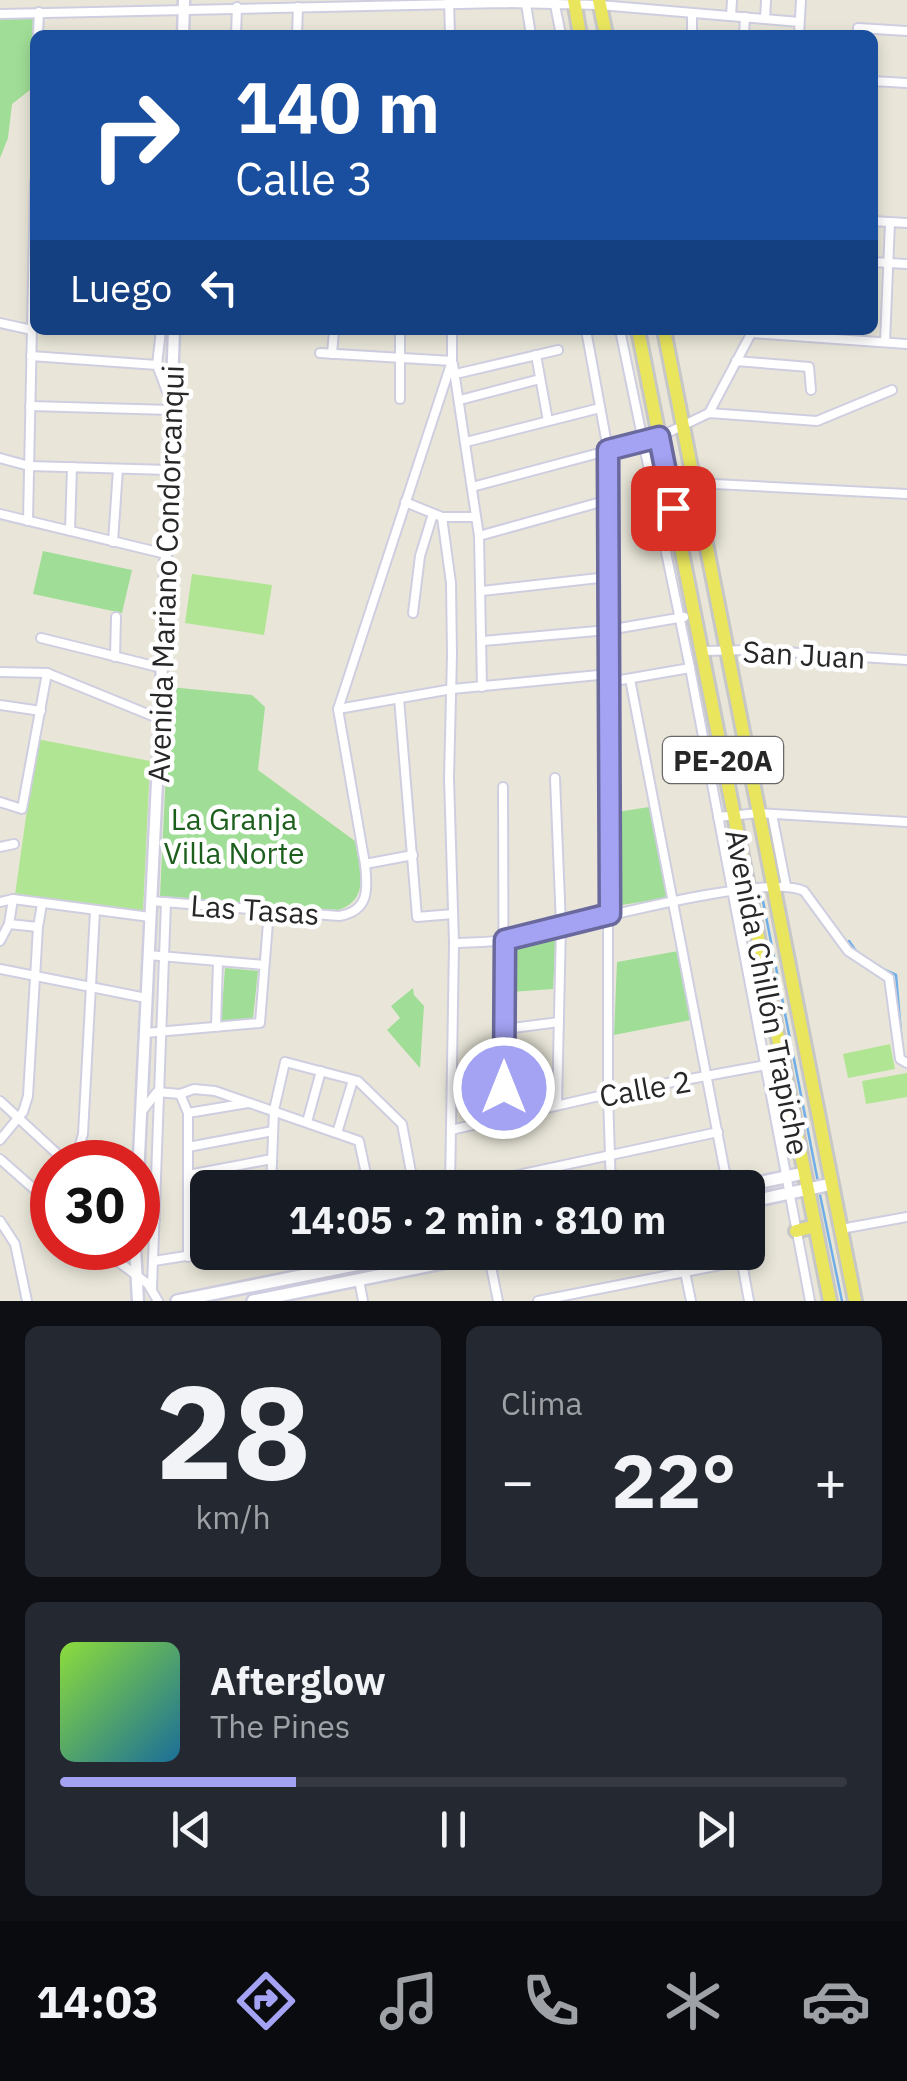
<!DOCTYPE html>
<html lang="es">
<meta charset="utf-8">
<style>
body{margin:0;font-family:"IBM Plex Sans",sans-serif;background:#242831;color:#f1f3f6;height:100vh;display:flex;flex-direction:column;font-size:38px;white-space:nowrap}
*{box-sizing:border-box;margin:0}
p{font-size:32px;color:#9ea1a6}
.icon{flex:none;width:55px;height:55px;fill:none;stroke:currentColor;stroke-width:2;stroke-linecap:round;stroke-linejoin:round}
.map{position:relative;height:1301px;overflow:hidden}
.side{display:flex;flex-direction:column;gap:25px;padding:25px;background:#0d0f14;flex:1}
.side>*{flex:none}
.hud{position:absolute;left:30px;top:30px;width:848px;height:305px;border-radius:15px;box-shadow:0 5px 15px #0003;background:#1a4fa0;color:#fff;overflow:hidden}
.speed{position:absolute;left:30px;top:1140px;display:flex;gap:20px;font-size:50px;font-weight:700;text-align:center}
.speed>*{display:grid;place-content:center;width:130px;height:130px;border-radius:50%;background:#171b24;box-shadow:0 5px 15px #0003;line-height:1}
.speed .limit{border:15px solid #d22;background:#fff;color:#111}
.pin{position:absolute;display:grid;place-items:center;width:85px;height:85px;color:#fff;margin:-42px;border-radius:20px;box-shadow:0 5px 15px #0006}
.me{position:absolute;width:110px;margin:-55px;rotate:0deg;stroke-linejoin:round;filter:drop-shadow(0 0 8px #0008)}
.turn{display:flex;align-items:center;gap:35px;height:210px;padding:0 40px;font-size:45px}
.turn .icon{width:130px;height:130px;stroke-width:2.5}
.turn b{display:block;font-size:70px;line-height:85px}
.then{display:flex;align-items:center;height:95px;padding:0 40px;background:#0003;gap:20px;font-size:38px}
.big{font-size:75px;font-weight:700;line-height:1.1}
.side .widget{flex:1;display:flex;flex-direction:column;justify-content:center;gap:15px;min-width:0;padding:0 35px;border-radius:15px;background:#242831}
.side .dial{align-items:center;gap:0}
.dial b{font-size:130px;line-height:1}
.song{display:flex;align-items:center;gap:30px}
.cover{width:120px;height:120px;border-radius:15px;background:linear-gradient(135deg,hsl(90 70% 55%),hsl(200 70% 35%))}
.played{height:10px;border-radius:5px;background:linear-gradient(90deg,#a3a2f3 30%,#363941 30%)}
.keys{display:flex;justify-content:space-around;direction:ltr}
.heat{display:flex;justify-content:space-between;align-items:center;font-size:55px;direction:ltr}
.side .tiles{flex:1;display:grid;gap:25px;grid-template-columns:1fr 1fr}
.widget:last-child{grid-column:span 2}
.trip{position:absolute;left:190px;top:1170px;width:575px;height:100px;border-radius:15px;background:#171b24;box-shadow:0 5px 15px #0003;font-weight:700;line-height:100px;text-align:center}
.menu{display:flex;height:160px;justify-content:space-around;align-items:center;background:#090b0e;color:#9ea1a6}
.menu .icon{width:70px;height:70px}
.menu .on{color:#a3a2f3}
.menu b{font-size:45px;color:#f1f3f6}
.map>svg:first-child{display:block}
.green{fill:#a0de97}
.pitch{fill:#b0e593}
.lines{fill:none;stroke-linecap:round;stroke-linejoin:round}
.stream{stroke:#6faee8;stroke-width:2.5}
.minor-casing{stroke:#cfcee0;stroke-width:12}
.tertiary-casing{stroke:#cfcee0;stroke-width:15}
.secondary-casing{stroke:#cfcee0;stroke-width:16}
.primary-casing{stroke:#c7c7c7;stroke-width:18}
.minor{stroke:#fff;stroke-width:8}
.tertiary{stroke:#fff;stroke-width:10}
.secondary{stroke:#fff;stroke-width:11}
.primary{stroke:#e9e65e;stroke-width:12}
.route-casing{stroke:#6a699e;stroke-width:25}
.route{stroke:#a3a2f3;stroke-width:18}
.labels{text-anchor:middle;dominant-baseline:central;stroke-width:9;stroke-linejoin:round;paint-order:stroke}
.shield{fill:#fff;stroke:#686868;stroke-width:2.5}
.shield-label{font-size:28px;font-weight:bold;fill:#272727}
.street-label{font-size:30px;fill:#272727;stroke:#fff}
.park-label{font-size:30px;fill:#1c5f1d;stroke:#fff}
</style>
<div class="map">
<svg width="907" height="1301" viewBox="0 0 907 1301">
<rect width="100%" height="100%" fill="#e9e6d9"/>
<!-- green -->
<g class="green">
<path d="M0,19H33L30,90L12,104L8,138L0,158Z"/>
<path d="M43,551L132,570L122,613L33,594Z"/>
<path d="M170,687L252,695L265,707L258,770L355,841C360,867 371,900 338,910L160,896Z"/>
<path d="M649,807L667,898L615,906L617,812Z"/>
<path d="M556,932L553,989L511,992L510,943Z"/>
<path d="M678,951L691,1020L614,1035L617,962Z"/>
<path d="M225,968L258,971L253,1018L221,1022Z"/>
<path d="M413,988L414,995L424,1006L420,1068L387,1030L400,1018L391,1006Z"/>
</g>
<!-- pitch -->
<g class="pitch">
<path d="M192,574L272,585L264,635L185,623Z"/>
<path d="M37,739L150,761L143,912L15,895Z"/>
<path d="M890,1044L895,1069L848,1078L843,1054Z"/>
<path d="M907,1073V1097L866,1104L862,1081Z"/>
</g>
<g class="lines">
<!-- stream -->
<g class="stream">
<path d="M762,896L818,1182"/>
<path d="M849,941L858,954"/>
<path d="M881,968L896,975L902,1045"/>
<path d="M819,1190L842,1301"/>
</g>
<defs>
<g id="minor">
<path d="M449,0L450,35"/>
<path d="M554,0L561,35"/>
<path d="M526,4L531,35"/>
<path d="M0,14L503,3L600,5L799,22"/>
<path d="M731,16L732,0"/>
<path d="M765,19L766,0"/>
<path d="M858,28L907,31"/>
<path d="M38,35L39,12"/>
<path d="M236,35L237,7"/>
<path d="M297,35L298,7"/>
<path d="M692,35V13"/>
<path d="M744,35L745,17"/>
<path d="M799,35L801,0"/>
<path d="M872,81L907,83"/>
<path d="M872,221L907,223"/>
<path d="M872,262L907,264"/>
<path d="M0,323L32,330"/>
<path d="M586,330L608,450V1094L611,1188"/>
<path d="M620,330L690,668L810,1301"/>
<path d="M751,333L907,344"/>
<path d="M885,342L890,222"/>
<path d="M320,353L452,361"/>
<path d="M332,354L334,330"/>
<path d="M536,355L548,421"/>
<path d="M31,356L157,365L169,397"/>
<path d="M736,361L809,367L811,390"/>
<path d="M453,364L479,536L482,687"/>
<path d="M157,365L161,330"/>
<path d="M460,373L558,350"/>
<path d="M400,399V330"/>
<path d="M460,400L540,379"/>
<path d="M30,406L171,410"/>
<path d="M709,413L753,330"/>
<path d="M466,442L600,408"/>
<path d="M0,458L29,466L169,470"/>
<path d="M694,483L907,494"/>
<path d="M472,487L659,437L709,413L817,421L892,390"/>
<path d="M405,502L442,517H476"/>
<path d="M0,514L166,554"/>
<path d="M442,517L451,583L452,655L449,778L454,943L450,1188"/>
<path d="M28,521L35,182"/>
<path d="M70,531L72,467"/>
<path d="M479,536L608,500"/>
<path d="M113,542L118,469"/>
<path d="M482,591L608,577"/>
<path d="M413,613L420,556L433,514"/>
<path d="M41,638L162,668"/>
<path d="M483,641L608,630L684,617"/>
<path d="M702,651L753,650L907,660"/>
<path d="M115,657L116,617"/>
<path d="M0,672L47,673L160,719"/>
<path d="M630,679L728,1188"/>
<path d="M609,682L690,668"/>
<path d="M399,698L417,917L453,914"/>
<path d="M0,705L41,711"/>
<path d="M338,709L452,689L609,674"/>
<path d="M555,778L561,926L557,1105"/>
<path d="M503,787L504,1118"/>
<path d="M0,802L22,809L47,673"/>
<path d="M772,814L786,886"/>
<path d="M718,817L759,813L907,822"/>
<path d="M0,847L14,844"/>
<path d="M365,864L413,855"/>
<path d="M151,901L339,916C369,911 368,890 365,864L338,709L452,361V330"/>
<path d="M0,902L13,899L150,917"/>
<path d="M9,924L38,927"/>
<path d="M0,941L9,924L13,899"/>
<path d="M454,943C472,942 491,943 508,939C561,929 765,871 804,891L848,951L889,978L900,1059L907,1063"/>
<path d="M148,955L264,965"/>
<path d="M0,969L146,998"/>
<path d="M216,1027L218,961"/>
<path d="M505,1029L559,1022"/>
<path d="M145,1033L260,1023L269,910"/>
<path d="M180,1094L194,1089L215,1091L359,1141L369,1188"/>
<path d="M0,1101L66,1162"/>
<path d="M143,1110L157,1092L180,1094L188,1113V1257"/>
<path d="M188,1113L248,1103"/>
<path d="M307,1122L321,1071"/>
<path d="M451,1130L608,1094L782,1062"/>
<path d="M337,1133L353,1080"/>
<path d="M0,1140L23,1112L28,1096L38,927L42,904"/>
<path d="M188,1147L273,1131"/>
<path d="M0,1159L52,1205"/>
<path d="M75,1162L83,1134L95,911"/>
<path d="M188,1175L272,1159"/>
<path d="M271,1188L274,1110L285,1062L358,1081L402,1124L414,1188"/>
<path d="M457,1188L718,1132"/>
<path d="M188,1202L208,1198"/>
<path d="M138,1204L155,1203"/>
<path d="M0,1221L15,1244L27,1301"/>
<path d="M138,1221L155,1220"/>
<path d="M188,1229L208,1225"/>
<path d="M841,1229L907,1217"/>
<path d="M100,1248L148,1284L158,1301"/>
<path d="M488,1252L498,1301"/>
<path d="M740,1252L749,1301"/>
<path d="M154,1261L211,1252"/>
<path d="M685,1272L691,1301"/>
<path d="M359,1280L363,1301"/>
<path d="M152,1288L166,902"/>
<path d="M538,1301L741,1261"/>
</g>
<g id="tertiary">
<path d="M183,35L184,0"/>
<path d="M138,1177L160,719L174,330"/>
<path d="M135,1248L138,1301"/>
</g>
<g id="secondary">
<path d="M734,1188L804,1173"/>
<path d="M748,1202L832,1184"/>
<path d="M177,1301L419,1252"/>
<path d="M253,1301L496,1252"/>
</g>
<g id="primary">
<path d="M574,0L580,35"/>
<path d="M599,0L606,35"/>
<path d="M638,330L830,1301"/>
<path d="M664,330L855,1301"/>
<path d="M796,1231L815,1226"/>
</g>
</defs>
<!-- minor casing -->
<use href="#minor" class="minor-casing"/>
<!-- tertiary casing -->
<use href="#tertiary" class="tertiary-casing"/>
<!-- secondary casing -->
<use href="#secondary" class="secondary-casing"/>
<!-- primary casing -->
<use href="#primary" class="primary-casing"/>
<!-- minor -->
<use href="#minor" class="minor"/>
<!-- tertiary -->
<use href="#tertiary" class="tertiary"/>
<!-- secondary -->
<use href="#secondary" class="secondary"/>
<!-- primary -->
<use href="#primary" class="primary"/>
</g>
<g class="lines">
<defs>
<path id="route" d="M504,1088L505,940L610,914L608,450L659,437L673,508"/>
</defs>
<!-- route casing -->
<use href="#route" class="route-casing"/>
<!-- route -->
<use href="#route" class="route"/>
</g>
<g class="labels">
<!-- shield labels -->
<rect class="shield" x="663" y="737" width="120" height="46" rx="8"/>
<g class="shield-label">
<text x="723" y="760">PE-20A</text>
</g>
<!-- street labels -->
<g class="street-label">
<text transform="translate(165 574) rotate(-88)">Avenida Mariano Condorcanqui</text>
<text transform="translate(804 654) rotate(3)">San Juan</text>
<text transform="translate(255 909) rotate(4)">Las Tasas</text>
<text transform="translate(768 992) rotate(79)">Avenida Chillón Trapiche</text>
<text transform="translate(645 1088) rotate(-10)">Calle 2</text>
</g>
<!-- park labels -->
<g class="park-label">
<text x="234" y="818">La Granja<tspan x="234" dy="34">Villa Norte</tspan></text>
</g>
</g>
</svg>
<div class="speed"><div class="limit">30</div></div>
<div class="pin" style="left:673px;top:508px;background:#d93025"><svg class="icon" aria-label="arrive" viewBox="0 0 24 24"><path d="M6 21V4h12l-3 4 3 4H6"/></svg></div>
<svg class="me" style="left:504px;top:1088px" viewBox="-20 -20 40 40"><circle r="17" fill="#a3a2f3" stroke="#fff" stroke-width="3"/><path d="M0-11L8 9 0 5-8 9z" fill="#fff"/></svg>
<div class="trip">14:05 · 2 min · 810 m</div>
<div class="hud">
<div class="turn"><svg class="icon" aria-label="right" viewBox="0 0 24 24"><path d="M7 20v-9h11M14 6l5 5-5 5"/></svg><div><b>140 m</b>Calle 3</div></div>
<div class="then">Luego<svg class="icon" aria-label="left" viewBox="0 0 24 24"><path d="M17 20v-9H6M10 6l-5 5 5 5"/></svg></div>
</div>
</div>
<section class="side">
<div class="tiles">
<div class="widget dial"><b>28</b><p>km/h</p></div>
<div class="widget"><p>Clima</p>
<div class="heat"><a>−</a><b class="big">22°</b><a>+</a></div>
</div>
<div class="widget">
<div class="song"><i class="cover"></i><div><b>Afterglow</b><p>The Pines</p></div></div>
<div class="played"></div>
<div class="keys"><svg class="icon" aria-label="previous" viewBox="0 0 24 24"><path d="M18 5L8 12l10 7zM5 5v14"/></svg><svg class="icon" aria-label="pause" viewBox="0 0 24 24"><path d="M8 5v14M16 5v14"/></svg><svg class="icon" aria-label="next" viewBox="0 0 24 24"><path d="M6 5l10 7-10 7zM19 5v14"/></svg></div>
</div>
</div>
</section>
<nav class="menu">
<b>14:03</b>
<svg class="icon on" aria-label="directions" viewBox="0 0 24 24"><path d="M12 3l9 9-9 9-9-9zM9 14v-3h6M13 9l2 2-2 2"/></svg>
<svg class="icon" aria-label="music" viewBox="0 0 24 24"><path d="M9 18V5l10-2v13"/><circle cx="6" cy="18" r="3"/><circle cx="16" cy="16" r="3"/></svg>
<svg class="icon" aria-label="phone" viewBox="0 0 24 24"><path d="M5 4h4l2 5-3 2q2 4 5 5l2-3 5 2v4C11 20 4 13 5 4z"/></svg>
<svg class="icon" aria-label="climate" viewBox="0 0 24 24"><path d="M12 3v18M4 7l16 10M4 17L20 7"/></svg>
<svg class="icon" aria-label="car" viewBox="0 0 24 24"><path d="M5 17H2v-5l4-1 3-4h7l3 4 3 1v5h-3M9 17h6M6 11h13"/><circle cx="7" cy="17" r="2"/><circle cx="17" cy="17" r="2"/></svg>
</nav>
